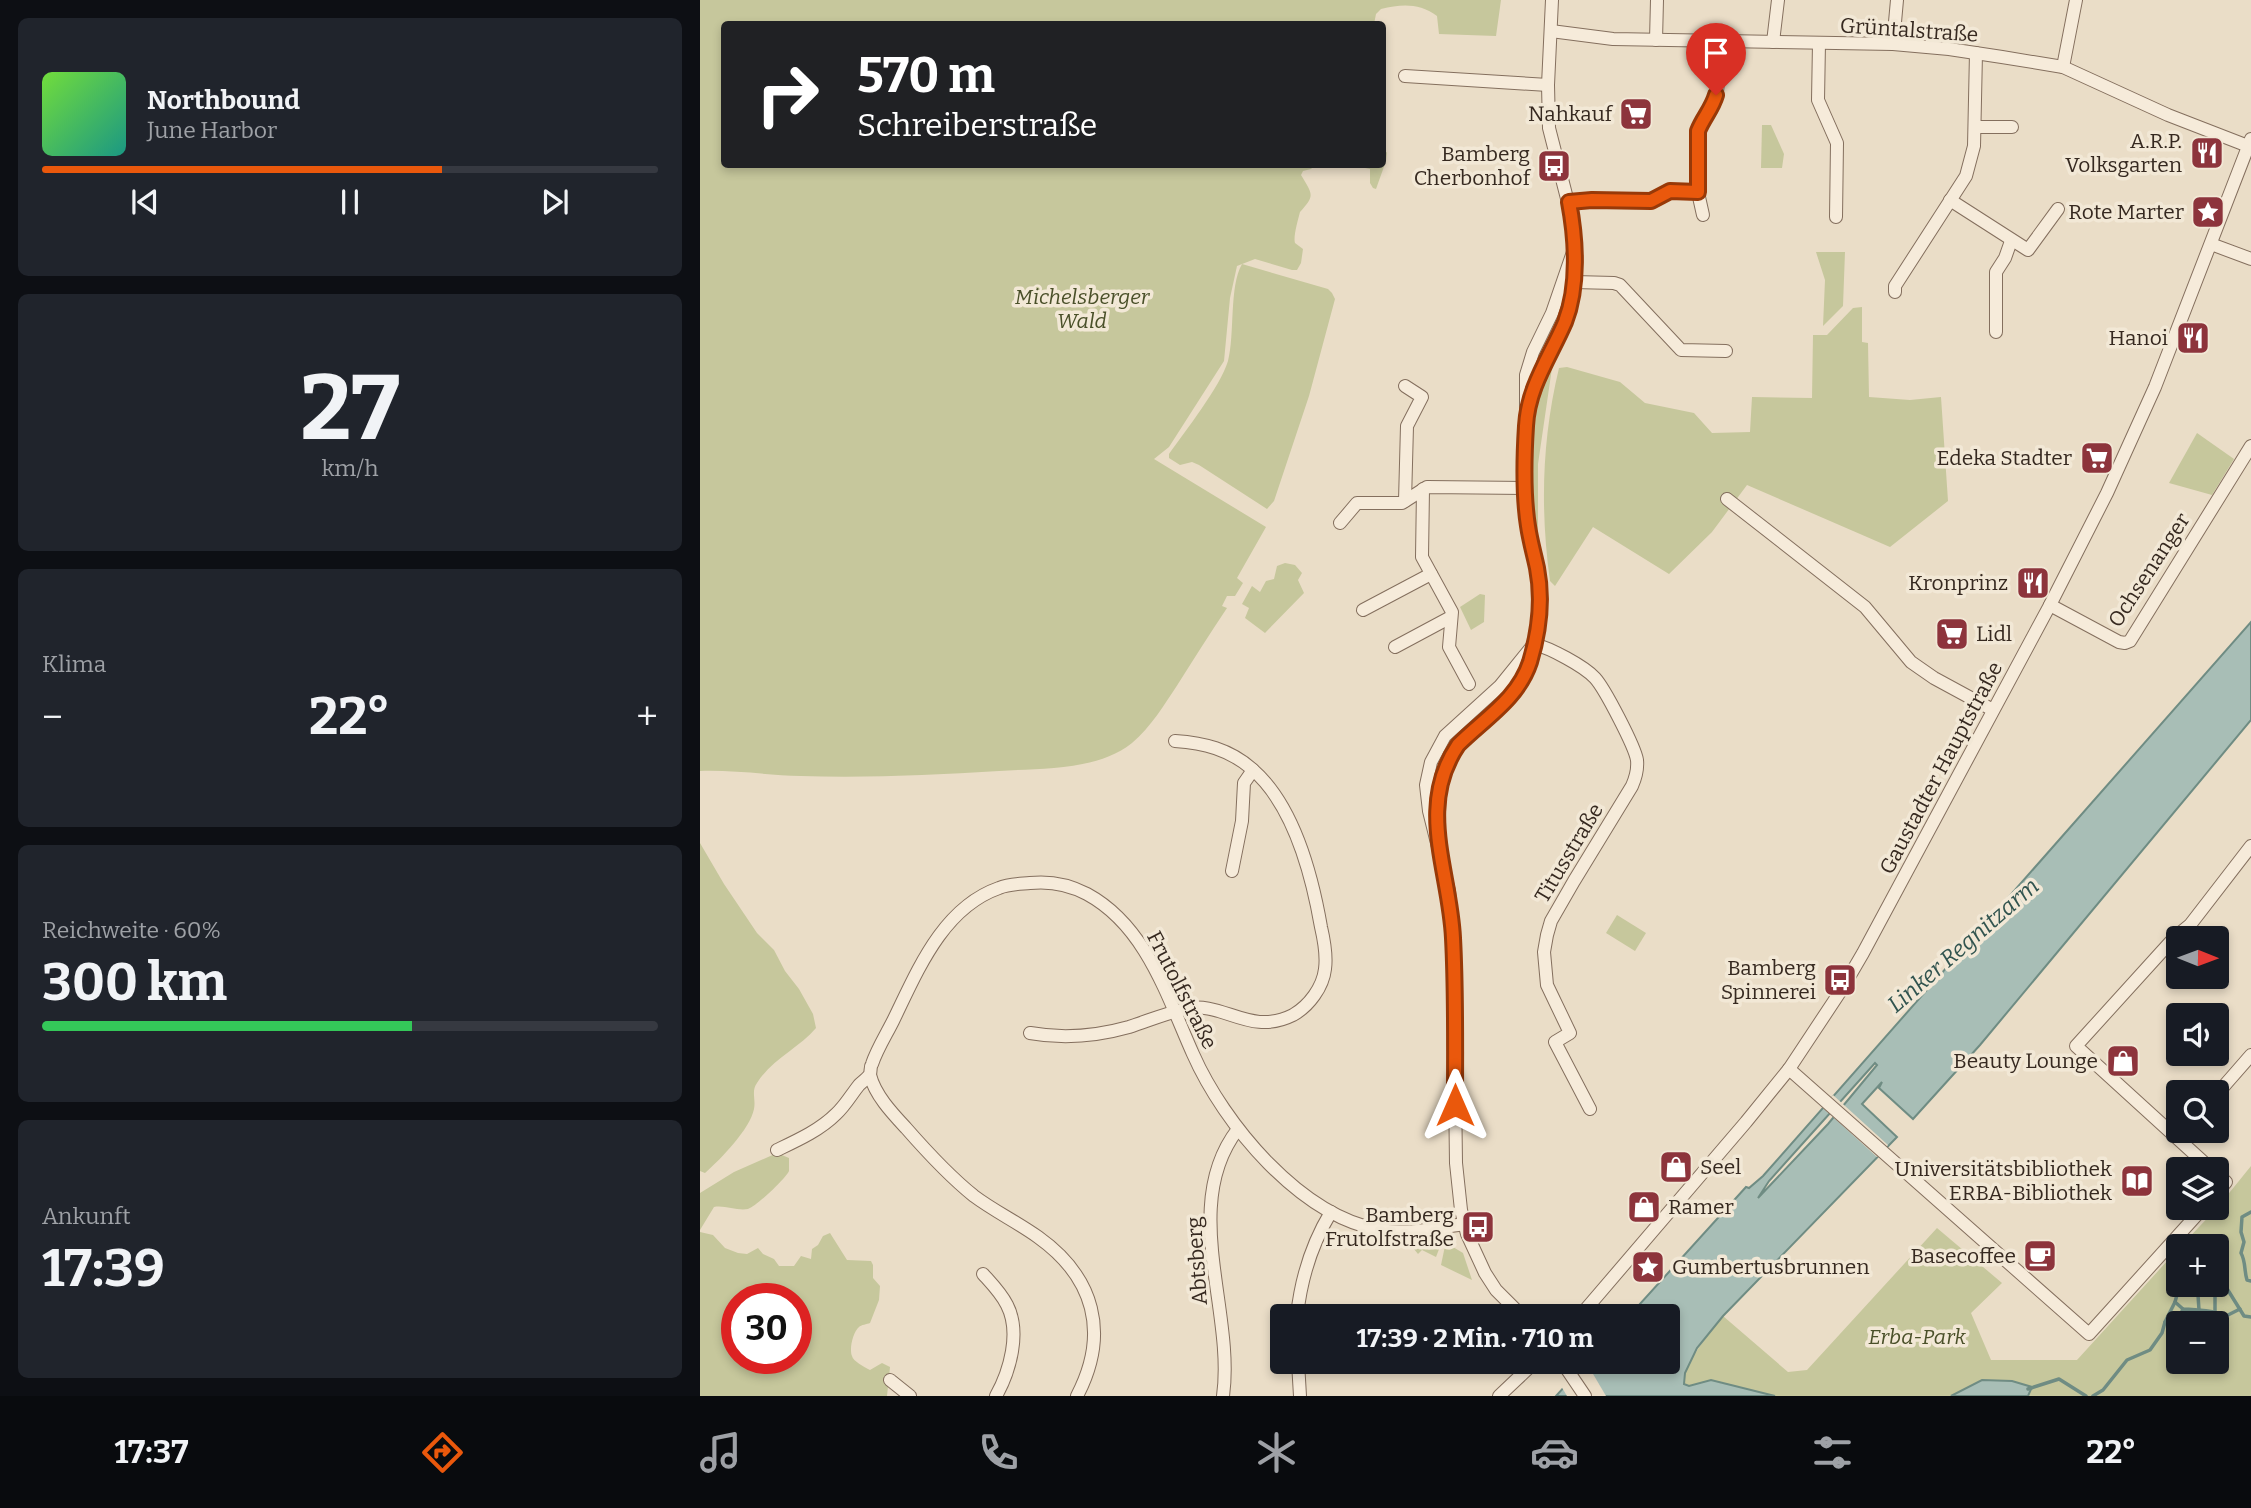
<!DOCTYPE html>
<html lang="de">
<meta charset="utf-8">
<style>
body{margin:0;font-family:Bitter,serif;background:#20242c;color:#f1f3f6;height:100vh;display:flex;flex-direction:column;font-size:26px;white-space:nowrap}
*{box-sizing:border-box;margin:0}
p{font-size:23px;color:#9ea1a6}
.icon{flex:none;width:38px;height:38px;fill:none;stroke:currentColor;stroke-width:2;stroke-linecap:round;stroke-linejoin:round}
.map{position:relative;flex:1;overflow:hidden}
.details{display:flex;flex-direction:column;gap:18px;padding:18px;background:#0d0f14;width:700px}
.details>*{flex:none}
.guide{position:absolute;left:21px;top:21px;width:665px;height:147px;border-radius:7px;box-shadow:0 4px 10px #0003;background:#202124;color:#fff;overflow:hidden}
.needle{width:46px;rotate:91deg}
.tools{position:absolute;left:1466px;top:926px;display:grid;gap:14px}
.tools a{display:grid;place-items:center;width:63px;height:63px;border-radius:7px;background:#171b24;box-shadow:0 4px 10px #0003;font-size:35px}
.speed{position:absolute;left:21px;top:1283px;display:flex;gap:14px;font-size:35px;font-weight:700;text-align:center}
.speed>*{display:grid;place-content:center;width:91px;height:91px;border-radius:50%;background:#171b24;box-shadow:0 4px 10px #0003;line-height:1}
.speed .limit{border:10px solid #d22;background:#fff;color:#111}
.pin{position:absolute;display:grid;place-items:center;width:60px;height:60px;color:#fff;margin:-72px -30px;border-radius:50% 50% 50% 0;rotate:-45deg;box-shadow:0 0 7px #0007}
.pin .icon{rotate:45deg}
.me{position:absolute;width:77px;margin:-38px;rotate:0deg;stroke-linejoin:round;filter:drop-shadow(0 0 5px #0008)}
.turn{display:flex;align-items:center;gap:24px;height:147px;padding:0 21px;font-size:32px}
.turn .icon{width:91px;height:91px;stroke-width:2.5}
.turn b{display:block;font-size:49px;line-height:60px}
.big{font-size:52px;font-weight:700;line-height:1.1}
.details .card{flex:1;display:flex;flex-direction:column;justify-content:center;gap:10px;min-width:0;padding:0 24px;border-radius:10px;background:#20242c}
.details .dial{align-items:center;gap:0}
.dial b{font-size:91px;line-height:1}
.song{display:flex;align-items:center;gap:21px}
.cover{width:84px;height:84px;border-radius:10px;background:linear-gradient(135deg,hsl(100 70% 55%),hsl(170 70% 35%))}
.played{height:7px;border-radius:4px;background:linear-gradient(90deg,#ea580c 65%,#363941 65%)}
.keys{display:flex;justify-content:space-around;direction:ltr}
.heat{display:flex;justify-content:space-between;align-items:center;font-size:38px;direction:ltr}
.charge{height:10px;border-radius:5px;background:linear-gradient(90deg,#34c759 60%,#363941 0)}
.trip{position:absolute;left:570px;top:1304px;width:410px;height:70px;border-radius:7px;background:#171b24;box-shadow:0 4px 10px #0003;font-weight:700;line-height:70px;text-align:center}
.menu{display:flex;height:112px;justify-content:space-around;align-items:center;background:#090b0e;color:#9ea1a6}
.menu .icon{width:49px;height:49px}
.menu .selected{color:#ea580c}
.menu b{font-size:32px;color:#f1f3f6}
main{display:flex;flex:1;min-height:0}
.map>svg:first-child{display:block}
.green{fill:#c6c79c;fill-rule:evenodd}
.water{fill:#a8beb6;stroke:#6f8c83;stroke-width:2;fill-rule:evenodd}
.pier{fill:#eaddc7}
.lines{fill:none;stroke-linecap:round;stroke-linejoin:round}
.stream{stroke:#6f8c83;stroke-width:3.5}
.minor-casing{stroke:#846f5e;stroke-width:14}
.minor{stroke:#f6ebda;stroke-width:12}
.route-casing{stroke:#983908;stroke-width:18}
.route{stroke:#ea580c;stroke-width:12}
.labels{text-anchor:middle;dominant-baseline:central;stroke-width:7;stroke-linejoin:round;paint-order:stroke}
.street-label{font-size:21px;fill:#362920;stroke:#f2e8d6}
.poi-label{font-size:21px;fill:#362920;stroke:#f2e8d6;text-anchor:end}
.park-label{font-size:21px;font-style:italic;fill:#4a5029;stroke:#f2e8d6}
.water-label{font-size:23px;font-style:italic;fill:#31544f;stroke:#f2e8d6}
</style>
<main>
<section class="details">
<div class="card">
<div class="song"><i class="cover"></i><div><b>Northbound</b><p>June Harbor</p></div></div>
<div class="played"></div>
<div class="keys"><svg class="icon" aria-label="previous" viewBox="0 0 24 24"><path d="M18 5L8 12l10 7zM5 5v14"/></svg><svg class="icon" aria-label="pause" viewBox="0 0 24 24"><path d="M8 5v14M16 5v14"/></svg><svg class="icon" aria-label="next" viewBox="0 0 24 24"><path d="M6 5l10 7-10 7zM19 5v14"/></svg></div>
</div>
<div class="card dial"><b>27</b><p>km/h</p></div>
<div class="card"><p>Klima</p>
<div class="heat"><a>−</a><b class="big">22°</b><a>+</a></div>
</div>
<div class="card"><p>Reichweite · 60%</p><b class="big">300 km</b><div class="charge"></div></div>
<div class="card"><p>Ankunft</p><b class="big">17:39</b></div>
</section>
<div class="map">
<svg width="1551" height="1396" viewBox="0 0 1551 1396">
<rect width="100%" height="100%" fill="#eaddc7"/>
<!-- green -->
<g class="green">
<path d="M0,0H801L796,36L739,34L737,16C719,3 702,4 681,9L676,14L674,24H24V164L615,165L611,169L603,171L601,175C613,195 615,195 600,212C598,220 593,237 595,243L603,249L601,263L597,270H592L555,259L537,266L530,298L524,361L469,447L454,459L566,527L537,578L543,583L535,596H527L522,606L527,608C510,633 494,659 478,684C464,705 451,727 432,743C397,771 342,768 299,771C233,775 167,778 101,776C67,775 34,770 0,771Z"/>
<path d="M1062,125H1071L1084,154L1082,168H1061Z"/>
<path d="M687,152L686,161L676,189L673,188L670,183V169L651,165L682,164L683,154Z"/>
<path d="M1116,252H1145L1143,306L1123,326L1125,280Z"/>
<path d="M542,264L628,289L632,293L635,299L609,396L574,501L567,509L499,465L492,462L480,465L469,458V454C486,430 520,387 528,361C535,335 529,286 542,264Z"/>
<path d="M1162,307V342L1168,343L1169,397L1210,400L1241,397L1248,501L1190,547L1047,485L1012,532L969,574L893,527L855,586L850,581C840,509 842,439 859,368L867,367L920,382L945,403L994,413L1012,433L1050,432L1052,397L1112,398L1113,335H1127L1153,308Z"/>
<path d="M850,360L853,361L838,464V540C827,521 828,425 834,401C838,387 845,373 850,360Z"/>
<path d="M1497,433L1534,459L1512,495L1469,483Z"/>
<path d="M585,563L595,565L602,573L598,580L604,593L565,633L545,618L549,608L542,604L552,586L560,592L566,581L574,579L577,566Z"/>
<path d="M780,594L785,595L784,622L771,630L760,607Z"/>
<path d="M0,843L24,884L57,933L74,950L85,971L99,989L113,1014L116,1028C99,1048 71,1060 57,1083C51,1091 56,1099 54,1109C50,1129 21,1159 5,1173L0,1171Z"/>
<path d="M917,915L946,933L935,951L906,933Z"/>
<path d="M77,1153L89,1158V1171C86,1178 57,1206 48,1209C37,1211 25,1205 14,1207L0,1230V1193L34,1172Z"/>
<path d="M1551,1166V1396H977C982,1387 983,1378 987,1369C996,1349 1009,1333 1023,1316L1088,1372L1107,1370L1237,1228L1302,1283L1271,1313L1291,1360H1377L1479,1248V1284H1517V1246H1481L1517,1208ZM1479,1323H1517V1362H1479Z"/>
<path d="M0,1232L13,1235L25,1248L38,1253L47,1254L58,1248L63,1254L74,1259L79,1266H94L101,1256L111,1259L112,1249L118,1245L123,1236L130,1233L147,1260L171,1261L173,1265V1278L180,1286L179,1300L170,1323C167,1324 161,1325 159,1327C153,1332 149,1349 152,1356C153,1361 164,1367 170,1370L182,1363L190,1367L187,1396H0ZM37,1298H96V1358H37Z"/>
<path d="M722,1241H736L741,1244L736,1257L722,1250L718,1254L709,1243Z"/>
<path d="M748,1244L763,1253L772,1280L741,1265L745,1246Z"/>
</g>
<!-- water -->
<g class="water">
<path d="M1551,622V720L1280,1045L1213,1119L1179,1088L1182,1082L1162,1104L1197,1137L1023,1316L997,1348L985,1373L984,1384L989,1386L1011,1380L1075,1396H856L887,1362H968V1316H929L1046,1187L1049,1188L1063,1176ZM1175,1063L1177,1065L1128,1124L1058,1198L1069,1181Z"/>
<path d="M1282,1380L1312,1381L1332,1387L1328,1396H1251Z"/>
</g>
<!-- pier -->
<g class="pier">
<path d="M1133,1095L1188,1145L1177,1157L1122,1107Z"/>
<path d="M883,1362H886L906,1396H867L861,1386Z"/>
</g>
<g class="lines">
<!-- stream -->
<g class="stream">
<path d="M1551,1212L1542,1217L1541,1232L1544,1242L1541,1253C1546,1262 1544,1271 1547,1280L1551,1281"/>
<path d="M1517,1280L1526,1287L1544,1316L1551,1317"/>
<path d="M1480,1284L1475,1302L1483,1309C1491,1310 1543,1309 1517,1330"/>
<path d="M1500,1284L1504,1291H1515V1311"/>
<path d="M1492,1285L1498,1295L1499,1310"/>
<path d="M1479,1290L1493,1284"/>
<path d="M1522,1318L1540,1309"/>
<path d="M1465,1322L1475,1302"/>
<path d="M1477,1322L1483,1309"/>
<path d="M1328,1389L1359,1379L1386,1396"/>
<path d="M1393,1396L1403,1390L1427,1360L1450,1350L1462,1333L1465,1322L1474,1321L1480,1323"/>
</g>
<defs>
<g id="minor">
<path d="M851,31L913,39L1193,44L1249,49L1302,57L1363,67L1468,115L1548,146"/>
<path d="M956,40L957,0"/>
<path d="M1073,42L1078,0"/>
<path d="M1119,43L1118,100L1137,143L1136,217"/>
<path d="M1193,44L1197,0"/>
<path d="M1363,67L1376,0"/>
<path d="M705,76L848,85"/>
<path d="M1275,127H1312"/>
<path d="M1250,200L1328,250L1358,209"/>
<path d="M869,202L951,201L970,191L998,192"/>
<path d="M1003,215L997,188L998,131C1001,121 1008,116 1012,108C1021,92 1018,59 1018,41"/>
<path d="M1511,244L1551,259"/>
<path d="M874,282L914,283L920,285L981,350L1026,351"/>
<path d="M1195,292V286L1266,176L1274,146L1276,53"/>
<path d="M1296,332V272L1305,258L1311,241"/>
<path d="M705,386L722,397L707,426L705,501"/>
<path d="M830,402L840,370L865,322L874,282L873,222L849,128L848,85L852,0"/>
<path d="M723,489L722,557L752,612L749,647L769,684"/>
<path d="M1027,499L1165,607L1211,662L1234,678L1293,710"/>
<path d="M640,523L657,503H702L727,487L826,488"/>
<path d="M1350,605L1419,642L1425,643L1430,641L1551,446"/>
<path d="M663,610L731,574"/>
<path d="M834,644C850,648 884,666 895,678C905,689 935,747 937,760C938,770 936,777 932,786L874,881L851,921L847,935L844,952L847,985L870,1033L855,1042L890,1109"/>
<path d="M695,647L751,617"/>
<path d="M737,823V796L743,772L751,755L768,735L814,692L830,662L834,644L840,604V586L826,508V375L833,352L852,313L873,252"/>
<path d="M532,871L542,821L544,783L553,770"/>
<path d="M330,1033C363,1039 397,1036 429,1027C448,1021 466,1013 485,1009C523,1000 549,1037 593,1015C609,1006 623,987 625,969C627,955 624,940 621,927C612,875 594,805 552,769C529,749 504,743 475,741"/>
<path d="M1089,1069L1389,1334L1503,1208"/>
<path d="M170,1075C175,1095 192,1113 206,1128C227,1152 249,1176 274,1196C294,1211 317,1222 338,1237C394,1277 410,1333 377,1396"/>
<path d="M1517,1094L1551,1055"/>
<path d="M77,1150C98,1140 120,1130 136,1114C145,1106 151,1095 159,1085C162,1082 168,1078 170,1074C171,1071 170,1067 172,1064C177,1049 186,1035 193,1021C217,972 242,908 299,888C309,884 320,884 330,883C349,881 370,885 387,894C446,926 467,996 493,1054C524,1124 600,1216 680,1230C707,1235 737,1228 764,1224"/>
<path d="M1511,1169L1376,1046L1474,938L1490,925L1551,846"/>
<path d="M1517,1174L1526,1182L1517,1192"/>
<path d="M283,1274C292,1284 301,1293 307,1305C321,1332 310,1371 296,1396"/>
<path d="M597,1316C601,1278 611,1245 631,1212"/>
<path d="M822,1316L796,1290L785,1273L767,1234L761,1210L756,1163L753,934L749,891L729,811L726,785L731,762L745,736L800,686L834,644"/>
<path d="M880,1316L1046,1122L1089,1069L1142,989L1163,953L1350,605L1407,493L1455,387L1551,139"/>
<path d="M598,1362L600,1396"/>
<path d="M862,1362L885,1396"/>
<path d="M190,1380L210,1396"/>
<path d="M523,1396C535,1311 479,1205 538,1129"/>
<path d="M799,1396L835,1362"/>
</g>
</defs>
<!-- minor casing -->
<use href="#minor" class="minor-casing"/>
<!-- minor -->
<use href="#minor" class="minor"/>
</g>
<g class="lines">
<defs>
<path id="route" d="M755,1105C755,1049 756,994 753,938C750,871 716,807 758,745C784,719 818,699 830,662C839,632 843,599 837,568C834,554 830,540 828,526C823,494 824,458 826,426C828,387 850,357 865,322C879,286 876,239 869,202L892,200L951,201L970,191L998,192V131C1003,118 1012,109 1016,95"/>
</defs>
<!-- route casing -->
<use href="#route" class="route-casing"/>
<!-- route -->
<use href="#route" class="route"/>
</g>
<!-- icons -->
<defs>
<symbol id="supermarket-square" viewBox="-11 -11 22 22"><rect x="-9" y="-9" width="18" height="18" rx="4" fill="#8d343c" stroke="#f2e8d6"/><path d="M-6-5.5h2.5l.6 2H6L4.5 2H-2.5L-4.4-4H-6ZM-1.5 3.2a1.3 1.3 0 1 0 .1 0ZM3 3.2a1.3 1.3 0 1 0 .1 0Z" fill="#fff"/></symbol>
<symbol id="restaurant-square" viewBox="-11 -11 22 22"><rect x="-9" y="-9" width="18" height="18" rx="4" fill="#8d343c" stroke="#f2e8d6"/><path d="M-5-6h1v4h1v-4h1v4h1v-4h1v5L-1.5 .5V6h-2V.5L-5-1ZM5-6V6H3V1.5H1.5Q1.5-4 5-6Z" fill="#fff"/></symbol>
<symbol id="bus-square" viewBox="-11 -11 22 22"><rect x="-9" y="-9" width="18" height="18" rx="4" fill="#8d343c" stroke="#f2e8d6"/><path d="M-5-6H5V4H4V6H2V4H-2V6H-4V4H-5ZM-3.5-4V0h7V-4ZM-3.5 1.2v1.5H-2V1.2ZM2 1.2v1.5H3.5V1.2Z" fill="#fff"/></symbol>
<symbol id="sight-square" viewBox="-11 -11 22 22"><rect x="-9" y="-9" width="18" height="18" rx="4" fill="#8d343c" stroke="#f2e8d6"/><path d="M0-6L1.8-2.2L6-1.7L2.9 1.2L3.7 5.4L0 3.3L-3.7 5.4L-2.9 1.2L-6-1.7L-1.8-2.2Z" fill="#fff"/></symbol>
<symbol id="shop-square" viewBox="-11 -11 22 22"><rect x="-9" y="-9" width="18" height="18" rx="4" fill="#8d343c" stroke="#f2e8d6"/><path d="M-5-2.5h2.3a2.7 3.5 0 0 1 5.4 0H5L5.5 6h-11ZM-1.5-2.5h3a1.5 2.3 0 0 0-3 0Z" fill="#fff"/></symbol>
<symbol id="library-square" viewBox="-11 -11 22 22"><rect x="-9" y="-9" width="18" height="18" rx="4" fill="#8d343c" stroke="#f2e8d6"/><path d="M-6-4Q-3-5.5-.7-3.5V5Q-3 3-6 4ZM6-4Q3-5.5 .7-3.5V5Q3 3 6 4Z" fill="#fff"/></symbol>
<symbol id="cafe-square" viewBox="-11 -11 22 22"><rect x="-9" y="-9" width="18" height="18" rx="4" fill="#8d343c" stroke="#f2e8d6"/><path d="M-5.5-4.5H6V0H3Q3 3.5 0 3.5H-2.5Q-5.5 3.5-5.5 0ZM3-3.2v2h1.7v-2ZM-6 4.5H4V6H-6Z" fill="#fff"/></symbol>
</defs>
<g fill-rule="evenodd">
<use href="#supermarket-square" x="917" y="95" width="38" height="38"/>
<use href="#restaurant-square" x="1488" y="134" width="38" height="38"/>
<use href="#bus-square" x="835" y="147" width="38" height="38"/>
<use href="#sight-square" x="1489" y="193" width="38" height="38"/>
<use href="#restaurant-square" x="1474" y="319" width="38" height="38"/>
<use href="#supermarket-square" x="1378" y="439" width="38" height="38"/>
<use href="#restaurant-square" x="1314" y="564" width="38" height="38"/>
<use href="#supermarket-square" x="1233" y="615" width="38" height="38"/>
<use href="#bus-square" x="1121" y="961" width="38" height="38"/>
<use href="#shop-square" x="1404" y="1042" width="38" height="38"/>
<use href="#shop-square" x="957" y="1148" width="38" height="38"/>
<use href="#library-square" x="1418" y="1162" width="38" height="38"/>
<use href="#shop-square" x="925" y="1188" width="38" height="38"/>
<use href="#bus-square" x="759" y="1208" width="38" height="38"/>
<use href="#cafe-square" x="1321" y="1237" width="38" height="38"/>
<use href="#sight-square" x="929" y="1248" width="38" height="38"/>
</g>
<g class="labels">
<!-- street labels -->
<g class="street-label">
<text transform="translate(1209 30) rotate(4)">Grüntalstraße</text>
<text transform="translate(1449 570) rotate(-57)">Ochsenanger</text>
<text transform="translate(1241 768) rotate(-62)">Gaustadter Hauptstraße</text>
<text transform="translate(869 853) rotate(-59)">Titusstraße</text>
<text transform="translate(482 990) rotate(63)">Frutolfstraße</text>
<text transform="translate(497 1261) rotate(-94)">Abtsberg</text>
</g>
<!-- poi labels -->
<g class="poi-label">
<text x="912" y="114">Nahkauf</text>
<text x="1482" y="141">A.R.P.<tspan x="1482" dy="24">Volksgarten</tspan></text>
<text x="830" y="154">Bamberg<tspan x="830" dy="24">Cherbonhof</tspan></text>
<text x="1484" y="212">Rote Marter</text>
<text x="1468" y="338">Hanoi</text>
<text x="1372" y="458">Edeka Stadter</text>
<text x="1308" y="583">Kronprinz</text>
<text x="1276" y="634" text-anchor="start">Lidl</text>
<text x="1116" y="968">Bamberg<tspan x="1116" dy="24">Spinnerei</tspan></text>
<text x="1398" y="1061">Beauty Lounge</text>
<text x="1000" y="1167" text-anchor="start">Seel</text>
<text x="1412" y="1169">Universitätsbibliothek<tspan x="1412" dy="24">ERBA-Bibliothek</tspan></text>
<text x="968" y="1207" text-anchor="start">Ramer</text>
<text x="754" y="1215">Bamberg<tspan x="754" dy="24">Frutolfstraße</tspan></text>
<text x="1316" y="1256">Basecoffee</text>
<text x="972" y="1267" text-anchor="start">Gumbertusbrunnen</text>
</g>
<!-- park labels -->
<g class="park-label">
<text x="382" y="297">Michelsberger<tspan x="382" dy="24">Wald</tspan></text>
<text x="1217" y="1337">Erba-Park</text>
</g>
<!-- water labels -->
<g class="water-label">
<text transform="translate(1263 945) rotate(-41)">Linker Regnitzarm</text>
</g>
</g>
</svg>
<div class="tools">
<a><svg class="needle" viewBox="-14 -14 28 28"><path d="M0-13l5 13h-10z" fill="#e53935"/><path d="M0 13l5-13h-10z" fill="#9ea1a6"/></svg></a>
<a><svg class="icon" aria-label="sound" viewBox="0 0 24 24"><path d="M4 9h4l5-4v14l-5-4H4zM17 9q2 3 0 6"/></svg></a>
<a><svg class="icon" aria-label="search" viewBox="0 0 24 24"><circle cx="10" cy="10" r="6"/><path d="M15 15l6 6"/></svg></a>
<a><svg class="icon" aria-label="layers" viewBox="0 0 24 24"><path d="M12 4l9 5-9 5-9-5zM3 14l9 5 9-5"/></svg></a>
<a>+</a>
<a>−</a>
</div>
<div class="speed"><div class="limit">30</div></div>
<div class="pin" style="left:1016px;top:95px;background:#d93025"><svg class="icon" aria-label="arrive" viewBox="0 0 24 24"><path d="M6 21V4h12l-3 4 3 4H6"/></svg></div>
<svg class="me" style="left:755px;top:1105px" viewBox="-20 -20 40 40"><path d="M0-17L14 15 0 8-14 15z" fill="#ea580c" stroke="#fff" stroke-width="4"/></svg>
<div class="trip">17:39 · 2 Min. · 710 m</div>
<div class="guide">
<div class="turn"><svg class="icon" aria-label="right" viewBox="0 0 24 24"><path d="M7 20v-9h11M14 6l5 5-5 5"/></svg><div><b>570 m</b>Schreiberstraße</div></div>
</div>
</div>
</main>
<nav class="menu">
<b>17:37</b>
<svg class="icon selected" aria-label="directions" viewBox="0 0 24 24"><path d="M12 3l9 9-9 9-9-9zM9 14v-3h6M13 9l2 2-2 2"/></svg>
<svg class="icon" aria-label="music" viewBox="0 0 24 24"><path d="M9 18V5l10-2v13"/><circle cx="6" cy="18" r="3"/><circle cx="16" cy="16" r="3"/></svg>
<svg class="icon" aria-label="phone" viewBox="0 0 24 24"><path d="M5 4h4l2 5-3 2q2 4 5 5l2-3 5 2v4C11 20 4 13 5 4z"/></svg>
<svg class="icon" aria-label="climate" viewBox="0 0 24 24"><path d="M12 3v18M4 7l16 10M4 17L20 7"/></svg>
<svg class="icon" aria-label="car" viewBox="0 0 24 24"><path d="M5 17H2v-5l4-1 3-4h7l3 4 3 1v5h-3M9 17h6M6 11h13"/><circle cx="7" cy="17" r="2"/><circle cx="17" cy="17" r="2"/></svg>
<svg class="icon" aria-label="filters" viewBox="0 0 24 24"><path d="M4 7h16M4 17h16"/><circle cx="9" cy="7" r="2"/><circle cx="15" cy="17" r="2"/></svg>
<b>22°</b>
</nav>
